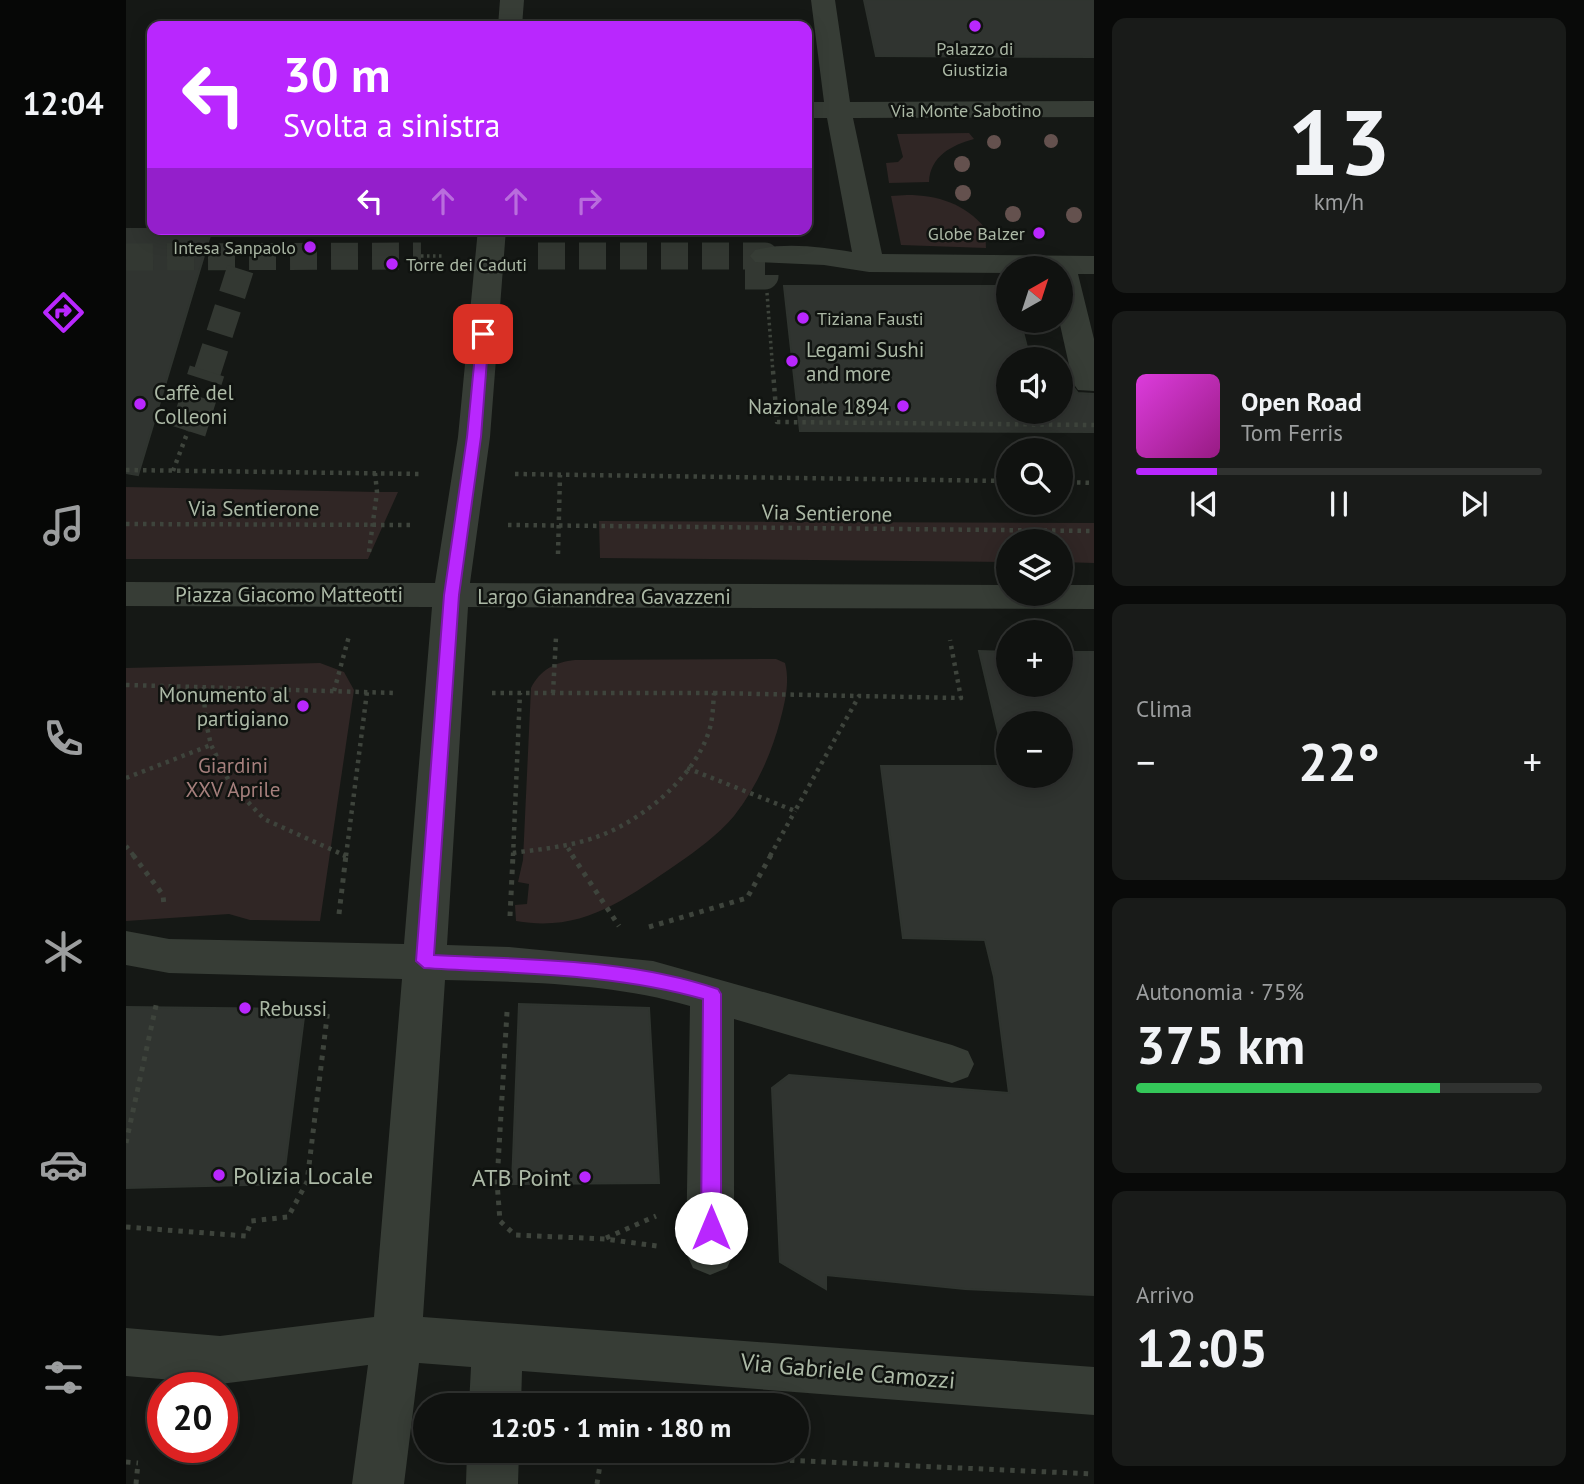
<!DOCTYPE html>
<html lang="it">
<meta charset="utf-8">
<style>
body{margin:0;font-family:"PT Sans",sans-serif;background:#191b19;color:#f1f3f6;height:100vh;display:flex;flex-direction:column;font-size:26px;white-space:nowrap}
*{box-sizing:border-box;margin:0}
p{font-size:23px;color:#9c9e9f}
.icon{flex:none;width:38px;height:38px;fill:none;stroke:currentColor;stroke-width:2;stroke-linecap:round;stroke-linejoin:round}
.map{position:relative;flex:1;overflow:hidden}
.side{display:flex;flex-direction:column;gap:18px;padding:18px;background:#090a09;width:490px}
.side>*{flex:none}
.top-card{position:absolute;left:21px;top:21px;width:665px;height:214px;border-radius:14px;box-shadow:0 4px 18px #0003,0 0 0 2px #303230;background:#b927fe;color:#fff;overflow:hidden}
.needle{width:46px;rotate:39deg}
.fabs{position:absolute;left:870px;top:256px;display:grid;gap:14px}
.fabs a{display:grid;place-items:center;width:77px;height:77px;border-radius:50%;background:#101210;box-shadow:0 4px 18px #0003,0 0 0 2px #303230;font-size:35px}
.speed{position:absolute;left:21px;top:1372px;display:flex;gap:14px;font-size:35px;font-weight:700;text-align:center}
.speed>*{display:grid;place-content:center;width:91px;height:91px;border-radius:50%;background:#101210;box-shadow:0 4px 18px #0003,0 0 0 2px #303230;line-height:1}
.speed .limit{border:10px solid #d22;background:#fff;color:#111}
.pin{position:absolute;display:grid;place-items:center;width:60px;height:60px;color:#fff;margin:-30px;border-radius:14px;box-shadow:0 4px 10px #0006}
.me{position:absolute;width:77px;margin:-38px;rotate:0deg;stroke-linejoin:round;filter:drop-shadow(0 0 5px #0008)}
.turn{display:flex;align-items:center;gap:24px;height:147px;padding:0 21px;font-size:32px}
.turn .icon{width:91px;height:91px;stroke-width:2.5}
.turn b{display:block;font-size:49px;line-height:60px}
.lanes{display:flex;align-items:center;height:66px;padding:0 21px;background:#0003;justify-content:center;gap:35px;direction:ltr}
.lanes .off{opacity:.35}
.big{font-size:52px;font-weight:600;line-height:1.1}
.side .widget{flex:1;display:flex;flex-direction:column;justify-content:center;gap:10px;min-width:0;padding:0 24px;border-radius:14px;background:#191b19}
.side .dial{align-items:center;gap:0}
.dial b{font-size:91px;line-height:1}
.song{display:flex;align-items:center;gap:21px}
.cover{width:84px;height:84px;border-radius:10px;background:linear-gradient(135deg,hsl(300 70% 55%),hsl(310 70% 35%))}
.played{height:7px;border-radius:4px;background:linear-gradient(90deg,#b927fe 20%,#303230 20%)}
.keys{display:flex;justify-content:space-around;direction:ltr}
.heat{display:flex;justify-content:space-between;align-items:center;font-size:38px;direction:ltr}
.charge{height:10px;border-radius:5px;background:linear-gradient(90deg,#34c759 75%,#303230 0)}
.trip{position:absolute;left:287px;top:1393px;width:396px;height:70px;border-radius:35px;background:#101210;box-shadow:0 4px 18px #0003,0 0 0 2px #303230;font-weight:600;line-height:70px;text-align:center}
main{display:flex;flex:1;min-height:0}
.menu{display:flex;flex-direction:column;width:126px;justify-content:space-around;align-items:center;background:#060706;color:#9c9e9f}
.menu .icon{width:49px;height:49px}
.menu .current{color:#b927fe}
.menu b{font-size:32px;color:#f1f3f6}
.map>svg:first-child{display:block}
.green{fill:#302625}
.building{fill:#303430;stroke:#2f342f;stroke-width:2;fill-rule:evenodd}
.lines{fill:none;stroke-linecap:round;stroke-linejoin:round}
.minor-tunnel-far1{stroke:#333832;stroke-width:27;stroke-dasharray:27 14;stroke-linecap:butt}
.minor-tunnel{stroke:#333832;stroke-width:36;stroke-dasharray:36 18;stroke-linecap:butt}
.path-far2{stroke:#3e443c;stroke-width:3.5;stroke-dasharray:2.5 3.5;stroke-linecap:butt}
.path-far1{stroke:#3e443c;stroke-width:4.5;stroke-dasharray:3.5 5;stroke-linecap:butt}
.path{stroke:#3e443c;stroke-width:5;stroke-dasharray:4.5 6;stroke-linecap:butt}
.minor{fill:#373d36;fill-rule:evenodd}
.tree{fill:#64514e}
.route{fill:#b927fe;stroke:#7819a5;stroke-width:2}
.poi-dot{fill:#b927fe;stroke:#101310;stroke-width:2.5}
.labels{text-anchor:middle;dominant-baseline:central;stroke-width:5;stroke-linejoin:round;paint-order:stroke}
.far-poi-label{font-size:18px;fill:#acb9a6;stroke:#101310;text-anchor:end}
.far-street-label{font-size:18px;fill:#acb9a6;stroke:#101310}
.poi-label{font-size:21px;fill:#acb9a6;stroke:#101310;text-anchor:start}
.street-label{font-size:21px;fill:#acb9a6;stroke:#101310}
.park-label{font-size:21px;fill:#a57f7c;stroke:#101310}
.near-poi-label{font-size:24px;fill:#acb9a6;stroke:#101310;text-anchor:start}
.near-street-label{font-size:24px;fill:#acb9a6;stroke:#101310}
</style>
<main>
<nav class="menu">
<b>12:04</b>
<svg class="icon current" aria-label="directions" viewBox="0 0 24 24"><path d="M12 3l9 9-9 9-9-9zM9 14v-3h6M13 9l2 2-2 2"/></svg>
<svg class="icon" aria-label="music" viewBox="0 0 24 24"><path d="M9 18V5l10-2v13"/><circle cx="6" cy="18" r="3"/><circle cx="16" cy="16" r="3"/></svg>
<svg class="icon" aria-label="phone" viewBox="0 0 24 24"><path d="M5 4h4l2 5-3 2q2 4 5 5l2-3 5 2v4C11 20 4 13 5 4z"/></svg>
<svg class="icon" aria-label="climate" viewBox="0 0 24 24"><path d="M12 3v18M4 7l16 10M4 17L20 7"/></svg>
<svg class="icon" aria-label="car" viewBox="0 0 24 24"><path d="M5 17H2v-5l4-1 3-4h7l3 4 3 1v5h-3M9 17h6M6 11h13"/><circle cx="7" cy="17" r="2"/><circle cx="17" cy="17" r="2"/></svg>
<svg class="icon" aria-label="filters" viewBox="0 0 24 24"><path d="M4 7h16M4 17h16"/><circle cx="9" cy="7" r="2"/><circle cx="15" cy="17" r="2"/></svg>
</nav>
<div class="map">
<svg width="968" height="1484" viewBox="0 0 968 1484">
<rect width="100%" height="100%" fill="#151815"/>
<!-- green -->
<g class="green">
<path d="M843,133L848,139C826,145 804,156 803,182L763,183L760,163L772,162L777,157L771,134Z"/>
<path d="M781,195C812,195 839,204 859,228L860,248L775,245L765,196Z"/>
<path d="M0,487L251,492H272L242,559H0Z"/>
<path d="M473,521L968,523V563L935,562L934,541H882V562L474,558Z"/>
<path d="M650,659L659,663C664,682 659,702 654,721C645,755 630,788 608,816C592,835 570,851 551,864C499,899 457,933 390,921L389,905L401,904L403,884L392,882L397,860L405,688C414,670 429,662 449,660Z"/>
<path d="M194,663L218,672L228,690L194,921L124,920L103,914L0,921V668Z"/>
</g>
<!-- building -->
<g class="building">
<path d="M738,0H968V57L750,56Z"/>
<path d="M0,229H86L12,475L0,473Z"/>
<path d="M658,286H882V320H894L904,359H882V411H934V382L944,383L952,393L968,394V432L674,431Z"/>
<path d="M853,651L882,652V684H934V652H968V1295L839,1289L700,1275V1289L654,1262L646,1088L663,1075L883,1093L868,977L859,940L777,938L755,766H880ZM882,723H934V775H882Z"/>
<path d="M393,1004L523,1008L533,1183L386,1184Z"/>
<path d="M0,1007L179,1009L157,1184L0,1188Z"/>
</g>
<g class="lines">
<!-- minor-tunnel-far1 -->
<g class="minor-tunnel-far1">
<path d="M412,256H639V276H619"/>
<path d="M0,257L295,256"/>
<path d="M81,373L118,258"/>
</g>
<!-- minor-tunnel -->
<path class="minor-tunnel" d="M62,431L81,371"/>
<!-- path-far2 -->
<g class="path-far2">
<path d="M295,256H318"/>
<path d="M641,293L647,373"/>
</g>
<!-- path-far1 -->
<g class="path-far1">
<path d="M647,371L651,422L968,425"/>
<path d="M0,470L297,474"/>
<path d="M47,471L62,431"/>
<path d="M389,474L882,481"/>
<path d="M934,482L968,483"/>
<path d="M0,524L286,525"/>
<path d="M382,525L968,531"/>
<path d="M243,552L251,492L249,473"/>
<path d="M432,554L434,475"/>
<path d="M0,685L270,693"/>
<path d="M78,687L79,718L85,745L104,783L138,819L220,856"/>
<path d="M208,691L223,636"/>
<path d="M366,693H588C587,706 587,719 583,731C569,776 519,818 476,835C448,846 417,849 386,853"/>
<path d="M427,693L430,637"/>
<path d="M588,693L733,696"/>
<path d="M561,768L669,811L733,696L835,698L824,640"/>
<path d="M0,778L85,745"/>
<path d="M0,846L8,856"/>
<path d="M442,848L447,856"/>
<path d="M220,856L241,692"/>
<path d="M387,856L394,693"/>
<path d="M644,856L669,811"/>
</g>
<!-- path -->
<g class="path">
<path d="M7,855L37,895L38,906"/>
<path d="M217,855L220,856"/>
<path d="M446,855L493,926"/>
<path d="M213,914L220,855"/>
<path d="M384,916L387,855"/>
<path d="M523,927L621,898L645,855"/>
<path d="M381,1012L371,1182L374,1221L389,1235L479,1239L531,1246"/>
<path d="M0,1143L31,1001"/>
<path d="M0,1227L120,1236L125,1221L162,1217L181,1182L202,1009"/>
<path d="M480,1238L530,1216"/>
<path d="M0,1462L12,1463"/>
<path d="M10,1484L12,1463"/>
<path d="M471,1484L476,1452L968,1474"/>
</g>
<!-- minor -->
<g class="minor">
<path d="M374,0H398L396,26H372Z"/>
<path d="M685,0H709L724,102L968,101V117L727,118L756,254L968,256V274H952L968,339V391L952,390L947,383L933,320L934,268H882V273L743,272L698,265L629,262L624,256L629,250C659,242 696,247 726,252L701,118H681V102H698Z"/>
<path d="M352,229H380L364,437L344,583L882,585V593H934V585H968V609L342,607L321,945L383,947L527,961L826,1045L842,1051L848,1064L842,1077L826,1083L608,1019V1253L601,1268L584,1275L567,1268L560,1253L564,1006C486,983 400,982 319,980L297,1317L968,1367V1415L396,1371L395,1405H343L345,1367L293,1363L278,1484H226L242,1365L94,1384L0,1376V1328L94,1336L248,1317L276,979L43,973L0,965V931L43,939L278,944L306,607L0,606V582L309,583L332,437Z"/>
<path d="M341,1451H393L392,1484H340Z"/>
</g>
</g>
<!-- trees -->
<g class="tree">
<circle cx="925" cy="141" r="7"/>
<circle cx="868" cy="142" r="7"/>
<circle cx="836" cy="164" r="8"/>
<circle cx="837" cy="193" r="8"/>
<circle cx="887" cy="214" r="8"/>
<circle cx="948" cy="215" r="8"/>
</g>
<!-- route -->
<path class="route" d="M357,330L363,334L355,437L333,595L308,955C403,960 501,958 592,989L595,994V1228L592,1234L585,1237L578,1234L575,1228L577,999C486,973 392,974 298,968L290,961L318,595L341,437L351,334Z"/>
<!-- markers -->
<g class="poi-dot">
<circle cx="849" cy="26" r="7"/>
<circle cx="913" cy="233" r="7"/>
<circle cx="184" cy="247" r="7"/>
<circle cx="266" cy="264" r="7"/>
<circle cx="677" cy="318" r="7"/>
<circle cx="666" cy="361" r="7"/>
<circle cx="14" cy="404" r="7"/>
<circle cx="777" cy="406" r="7"/>
<circle cx="177" cy="706" r="7"/>
<circle cx="119" cy="1008" r="7"/>
<circle cx="93" cy="1175" r="7"/>
<circle cx="459" cy="1177" r="7"/>
</g>
<g class="labels">
<!-- far-poi labels -->
<g class="far-poi-label">
<text x="849" y="48" text-anchor="middle">Palazzo di<tspan x="849" dy="21">Giustizia</tspan></text>
<text x="899" y="233">Globe Balzer</text>
<text x="170" y="247">Intesa Sanpaolo</text>
<text x="280" y="264" text-anchor="start">Torre dei Caduti</text>
<text x="691" y="318" text-anchor="start">Tiziana Fausti</text>
</g>
<!-- far-street labels -->
<g class="far-street-label">
<text x="840" y="110">Via Monte Sabotino</text>
</g>
<!-- poi labels -->
<g class="poi-label">
<text x="680" y="349">Legami Sushi<tspan x="680" dy="24">and more</tspan></text>
<text x="28" y="392">Caffè del<tspan x="28" dy="24">Colleoni</tspan></text>
<text x="763" y="406" text-anchor="end">Nazionale 1894</text>
<text x="163" y="694" text-anchor="end">Monumento al<tspan x="163" dy="24">partigiano</tspan></text>
<text x="133" y="1008">Rebussi</text>
</g>
<!-- street labels -->
<g class="street-label">
<text x="128" y="508">Via Sentierone</text>
<text transform="translate(701 513) rotate(1)">Via Sentierone</text>
<text x="163" y="594">Piazza Giacomo Matteotti</text>
<text x="478" y="596">Largo Gianandrea Gavazzeni</text>
</g>
<!-- park labels -->
<g class="park-label">
<text x="107" y="765">Giardini<tspan x="107" dy="24">XXV Aprile</tspan></text>
</g>
<!-- near-poi labels -->
<g class="near-poi-label">
<text x="107" y="1175">Polizia Locale</text>
<text x="445" y="1177" text-anchor="end">ATB Point</text>
</g>
<!-- near-street labels -->
<g class="near-street-label">
<text transform="translate(722 1371) rotate(5)">Via Gabriele Camozzi</text>
</g>
</g>
</svg>
<div class="fabs">
<a><svg class="needle" viewBox="-14 -14 28 28"><path d="M0-13l5 13h-10z" fill="#e53935"/><path d="M0 13l5-13h-10z" fill="#9c9e9f"/></svg></a>
<a><svg class="icon" aria-label="sound" viewBox="0 0 24 24"><path d="M4 9h4l5-4v14l-5-4H4zM17 9q2 3 0 6"/></svg></a>
<a><svg class="icon" aria-label="search" viewBox="0 0 24 24"><circle cx="10" cy="10" r="6"/><path d="M15 15l6 6"/></svg></a>
<a><svg class="icon" aria-label="layers" viewBox="0 0 24 24"><path d="M12 4l9 5-9 5-9-5zM3 14l9 5 9-5"/></svg></a>
<a>+</a>
<a>−</a>
</div>
<div class="speed"><div class="limit">20</div></div>
<div class="pin" style="left:357px;top:334px;background:#d93025"><svg class="icon" aria-label="arrive" viewBox="0 0 24 24"><path d="M6 21V4h12l-3 4 3 4H6"/></svg></div>
<svg class="me" style="left:585px;top:1228px" viewBox="-20 -20 40 40"><circle r="19" fill="#fff"/><path d="M0-13L10 11 0 6-10 11z" fill="#b927fe"/></svg>
<div class="trip">12:05 · 1 min · 180 m</div>
<div class="top-card">
<div class="turn"><svg class="icon" aria-label="left" viewBox="0 0 24 24"><path d="M17 20v-9H6M10 6l-5 5 5 5"/></svg><div><b>30 m</b>Svolta a sinistra</div></div>
<div class="lanes"><svg class="icon" aria-label="left" viewBox="0 0 24 24"><path d="M17 20v-9H6M10 6l-5 5 5 5"/></svg><svg class="icon off" aria-label="ahead" viewBox="0 0 24 24"><path d="M12 20V5M6 11l6-6 6 6"/></svg><svg class="icon off" aria-label="ahead" viewBox="0 0 24 24"><path d="M12 20V5M6 11l6-6 6 6"/></svg><svg class="icon off" aria-label="right" viewBox="0 0 24 24"><path d="M7 20v-9h11M14 6l5 5-5 5"/></svg></div>
</div>
</div>
<section class="side">
<div class="widget dial"><b>13</b><p>km/h</p></div>
<div class="widget">
<div class="song"><i class="cover"></i><div><b>Open Road</b><p>Tom Ferris</p></div></div>
<div class="played"></div>
<div class="keys"><svg class="icon" aria-label="previous" viewBox="0 0 24 24"><path d="M18 5L8 12l10 7zM5 5v14"/></svg><svg class="icon" aria-label="pause" viewBox="0 0 24 24"><path d="M8 5v14M16 5v14"/></svg><svg class="icon" aria-label="next" viewBox="0 0 24 24"><path d="M6 5l10 7-10 7zM19 5v14"/></svg></div>
</div>
<div class="widget"><p>Clima</p>
<div class="heat"><a>−</a><b class="big">22°</b><a>+</a></div>
</div>
<div class="widget"><p>Autonomia · 75%</p><b class="big">375 km</b><div class="charge"></div></div>
<div class="widget"><p>Arrivo</p><b class="big">12:05</b></div>
</section>
</main>
